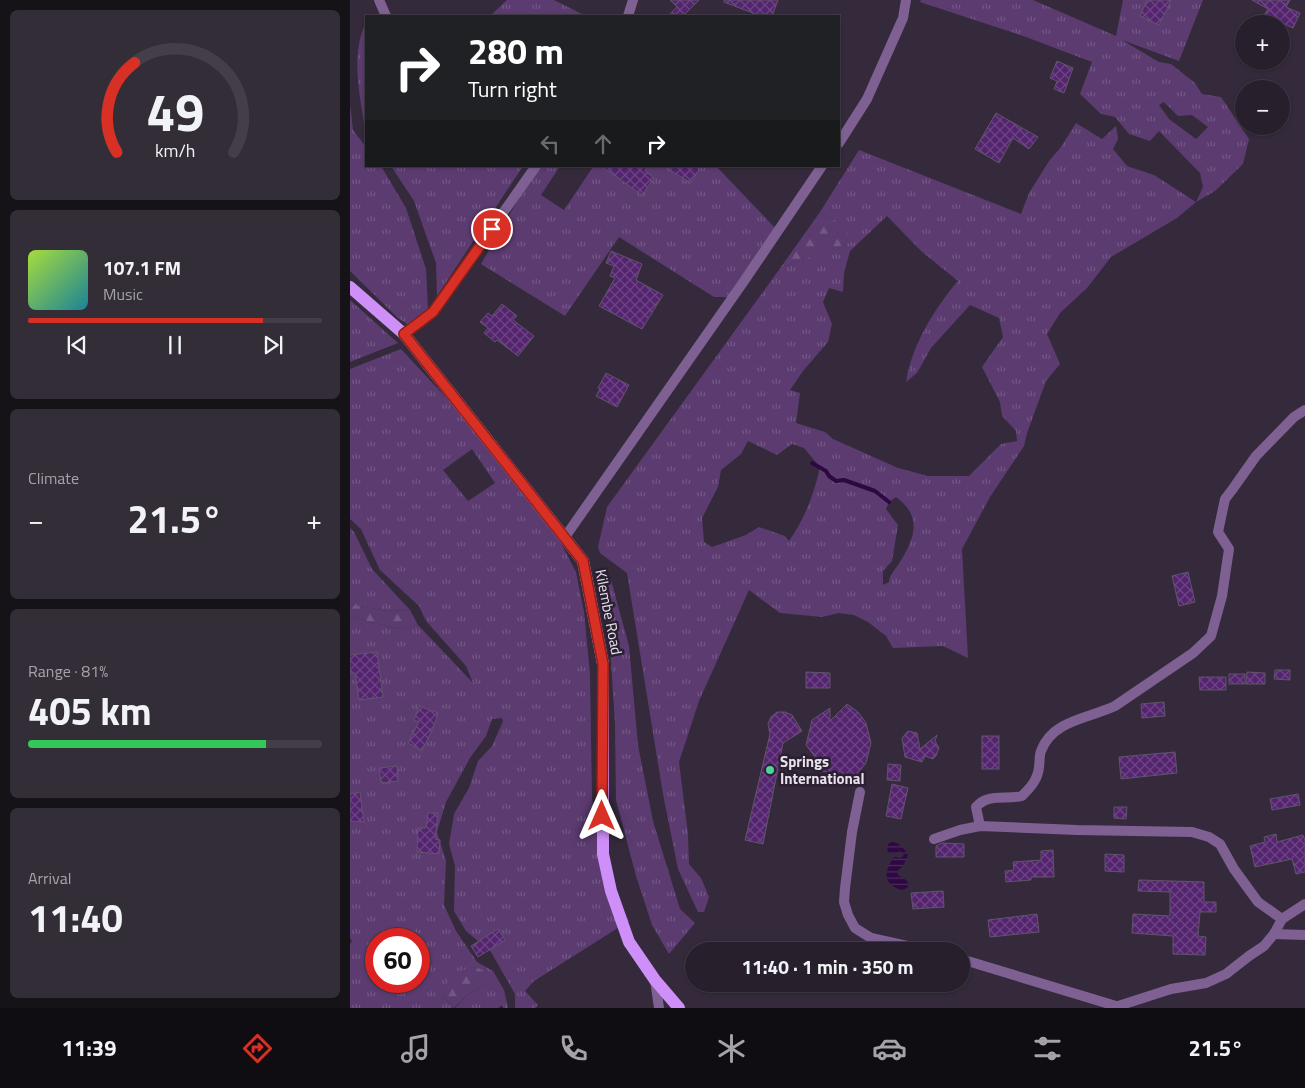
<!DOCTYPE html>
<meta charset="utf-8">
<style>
body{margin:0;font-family:"Titillium Web",sans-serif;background:#332d38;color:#f1f3f6;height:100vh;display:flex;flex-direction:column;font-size:19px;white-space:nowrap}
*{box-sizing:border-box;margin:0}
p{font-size:16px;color:#a4a3a9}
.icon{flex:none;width:28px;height:28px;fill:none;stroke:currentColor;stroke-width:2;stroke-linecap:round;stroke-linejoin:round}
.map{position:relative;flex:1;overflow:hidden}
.panel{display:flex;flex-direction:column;gap:10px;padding:10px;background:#151218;width:350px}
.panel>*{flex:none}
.guide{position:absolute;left:15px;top:15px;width:475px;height:152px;border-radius:0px;box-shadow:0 1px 4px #0004,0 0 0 1px #433e48;background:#202124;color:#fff;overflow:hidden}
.controls{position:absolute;left:885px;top:15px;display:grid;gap:10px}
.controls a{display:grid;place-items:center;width:55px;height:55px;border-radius:50%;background:#27202c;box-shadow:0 1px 4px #0004,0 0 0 1px #433e48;font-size:25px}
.speed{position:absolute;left:15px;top:928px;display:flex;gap:10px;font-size:25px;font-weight:700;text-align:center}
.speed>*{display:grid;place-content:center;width:65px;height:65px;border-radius:50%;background:#27202c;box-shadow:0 1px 4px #0004,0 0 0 1px #433e48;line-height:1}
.speed .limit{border:8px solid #d22;background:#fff;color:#111}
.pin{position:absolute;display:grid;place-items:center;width:42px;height:42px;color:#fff;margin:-21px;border:2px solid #fff;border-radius:50%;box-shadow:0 1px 5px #0007}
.me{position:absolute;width:55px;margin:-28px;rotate:0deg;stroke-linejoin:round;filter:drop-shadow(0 0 4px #0008)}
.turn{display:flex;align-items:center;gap:18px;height:105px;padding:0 20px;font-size:22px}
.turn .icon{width:65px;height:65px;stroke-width:2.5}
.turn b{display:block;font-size:35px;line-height:42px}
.lanes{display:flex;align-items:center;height:48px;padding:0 20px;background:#0003;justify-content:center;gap:25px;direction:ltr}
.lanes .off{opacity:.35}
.big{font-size:38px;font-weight:700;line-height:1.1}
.panel .card{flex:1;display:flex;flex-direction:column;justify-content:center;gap:8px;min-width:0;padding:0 18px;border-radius:8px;background:#332d38}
.panel .dial{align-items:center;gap:0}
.dial svg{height:130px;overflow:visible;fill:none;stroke:#433e48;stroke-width:7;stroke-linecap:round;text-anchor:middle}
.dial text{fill:#f1f3f6;stroke:none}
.song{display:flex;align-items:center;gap:15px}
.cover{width:60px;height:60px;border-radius:8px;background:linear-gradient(135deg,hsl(80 70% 55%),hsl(190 70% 35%))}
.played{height:5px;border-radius:2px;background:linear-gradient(90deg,#d93025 80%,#433e48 80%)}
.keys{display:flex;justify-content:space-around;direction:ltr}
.heat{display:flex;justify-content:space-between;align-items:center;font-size:28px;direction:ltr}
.charge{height:8px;border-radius:4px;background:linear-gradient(90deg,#34c759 81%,#433e48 0)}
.trip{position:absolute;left:335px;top:942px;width:285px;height:50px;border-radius:25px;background:#27202c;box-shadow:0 1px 4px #0004,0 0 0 1px #433e48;font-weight:700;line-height:50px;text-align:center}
.menu{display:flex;height:80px;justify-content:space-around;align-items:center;background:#100d12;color:#a4a3a9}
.menu .icon{width:35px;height:35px}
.menu .active{color:#d93025}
.menu b{font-size:22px;color:#f1f3f6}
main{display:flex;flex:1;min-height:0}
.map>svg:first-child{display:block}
.grass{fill:url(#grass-tufts);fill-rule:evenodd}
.forest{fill:url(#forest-firs)}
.water{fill:url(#water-rules)}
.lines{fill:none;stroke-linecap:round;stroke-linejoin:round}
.stream{stroke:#2e0841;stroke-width:4}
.building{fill:url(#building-cross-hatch);stroke:#605568}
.street{stroke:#7f6093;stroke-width:10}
.primary{stroke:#cf8ff8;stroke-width:12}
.route-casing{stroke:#8d1f18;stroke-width:12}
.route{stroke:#d93025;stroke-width:9}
.poi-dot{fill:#4ed399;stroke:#2a2031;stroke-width:2}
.labels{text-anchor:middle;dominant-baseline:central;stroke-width:5;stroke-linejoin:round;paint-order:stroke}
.street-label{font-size:15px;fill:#e9e2ed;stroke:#2a2031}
.poi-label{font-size:15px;font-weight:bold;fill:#e9e2ed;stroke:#2a2031;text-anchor:start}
</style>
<main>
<section class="panel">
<div class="card dial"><svg viewBox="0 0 100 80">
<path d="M14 69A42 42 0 1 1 86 69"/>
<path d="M14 69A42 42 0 0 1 25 14" stroke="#d93025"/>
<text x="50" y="56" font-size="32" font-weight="700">49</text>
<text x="50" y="72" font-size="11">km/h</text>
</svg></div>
<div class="card">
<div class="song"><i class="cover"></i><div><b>107.1 FM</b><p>Music</p></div></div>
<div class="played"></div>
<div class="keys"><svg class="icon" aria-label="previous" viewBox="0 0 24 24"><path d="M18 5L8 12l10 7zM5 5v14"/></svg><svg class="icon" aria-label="pause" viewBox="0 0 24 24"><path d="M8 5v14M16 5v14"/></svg><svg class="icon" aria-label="next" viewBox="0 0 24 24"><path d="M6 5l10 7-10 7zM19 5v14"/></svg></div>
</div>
<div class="card"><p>Climate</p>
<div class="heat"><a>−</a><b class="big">21.5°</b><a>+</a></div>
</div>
<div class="card"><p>Range · 81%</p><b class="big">405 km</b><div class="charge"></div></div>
<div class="card"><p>Arrival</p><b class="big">11:40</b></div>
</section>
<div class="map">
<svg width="955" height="1008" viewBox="0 0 955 1008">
<defs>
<pattern id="grass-tufts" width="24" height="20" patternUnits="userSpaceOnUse" patternTransform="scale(1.25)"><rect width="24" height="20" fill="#5c3b71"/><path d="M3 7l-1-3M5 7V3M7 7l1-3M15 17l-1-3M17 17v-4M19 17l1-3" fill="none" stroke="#735786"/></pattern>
<pattern id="forest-firs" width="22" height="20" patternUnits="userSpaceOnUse" patternTransform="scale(1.25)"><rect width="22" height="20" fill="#5c3b71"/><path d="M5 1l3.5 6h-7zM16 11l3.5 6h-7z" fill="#735786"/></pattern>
<pattern id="water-rules" width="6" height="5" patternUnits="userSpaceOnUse" patternTransform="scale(1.25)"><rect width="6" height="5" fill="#2e0841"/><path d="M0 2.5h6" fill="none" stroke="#4c2c5d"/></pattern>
<pattern id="building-cross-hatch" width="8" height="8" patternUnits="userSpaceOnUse" patternTransform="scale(1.25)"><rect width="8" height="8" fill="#54246f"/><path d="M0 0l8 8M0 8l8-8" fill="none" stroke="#6d4484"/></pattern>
</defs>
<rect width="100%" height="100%" fill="#342a3b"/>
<!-- grass -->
<g class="grass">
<path d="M157,0H204L236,16H140Z"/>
<path d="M571,0H683L766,36L773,0H853L829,61L772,40L809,62L821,64L845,83L852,94L871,97L899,139L893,164L865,191L846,202L827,218L761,257L737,288L710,313L697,334L710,364L696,381L677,433L674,446L640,497L612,549L618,658L593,646L543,648L536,636L518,622L504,615L489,613L472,617L430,613L399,590L349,701L329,762L338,834L339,864L351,878L359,897L354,912H348L328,869L313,794L277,573L250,553L248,547L257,507L431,267L503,241L490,223L470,212L509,150L671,214L679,193L699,161L711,147L726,123L752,139L766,126L768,139L763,149L777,166L804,175L846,202L853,187L850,173L809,131L800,141L779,134L765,117L751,114L730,94L742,62L676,37L570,2ZM814,102L828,116L842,115L858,127L846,139L819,119L809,105ZM537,216L571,251L608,281C584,309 562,345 556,382L567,373L581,348L620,305L649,318L653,337L632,367L650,402L652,416L666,431L667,441L651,444L619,476H578L548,468L483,439L475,432L446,423L450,393L440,390L453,371L478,342L482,324L473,302L479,288L493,292L494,273L500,251ZM398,441L427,455L442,444L454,448L470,467C464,494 455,518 439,541L435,536L409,527L396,535L362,547L354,542L352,518L368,487L371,470L391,454ZM546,497C574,517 564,540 548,565C544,571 540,574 539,582L533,585V571L542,561L548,525L536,509L539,502Z"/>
<path d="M16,22V127L14,123C9,90 1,53 16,22Z"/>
<path d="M0,104L3,130L16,147V166H31L56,208L76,269L78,309L68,321L59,325L49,319L0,271Z"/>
<path d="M41,166H173L87,296L86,263L64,201Z"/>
<path d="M190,166H210L191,195L214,210L243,167L242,166H366L430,233L380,301L376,297H364L269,237L215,316L131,264L176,186Z"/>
<path d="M0,300L48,343L0,362Z"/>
<path d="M51,349L162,469L201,524L226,572L234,612L240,674L242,799L252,844L269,901L279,921L184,981L175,991L188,1005L185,1008H165V994L141,952L116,931L104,911L105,866L99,844L104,814L119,788L128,761L142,746L153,721L152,718L142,719L136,736L120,758L96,802L87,832L96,861L94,905L106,931L127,962L143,971L154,990L158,1008H154L152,1005L148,1008H105L117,995L134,985L139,974L125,967L91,995L104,1008H0V944L2,941L0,938V616L47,629L68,625L123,683L116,666L76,621L69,606L30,570L11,529L0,519V369ZM122,449L145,483L118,501L93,470ZM26,939H69V981H26Z"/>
<path d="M0,528L4,532L22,569L60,610L36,611L0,604Z"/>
<path d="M250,573L261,580L279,646L288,745L303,821L330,909L345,923L319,954L302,925L286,876L266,800L265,724L259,631Z"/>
</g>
<!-- forest -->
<g class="forest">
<path d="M470,212L490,223L504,241L431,267Z"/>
<path d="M0,604L36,611L60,610L68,625L47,629L0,616Z"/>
<path d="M126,967L140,974L134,985L117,995L104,1008L90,994C102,977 103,970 126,967Z"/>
</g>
<!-- water -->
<path class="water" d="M543,842C549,843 555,849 558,855L553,866L547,871L548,875L556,880L559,884L558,887L553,890C533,886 533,872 544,857L551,858L554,855L550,851L544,854L538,852L537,847L539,843Z"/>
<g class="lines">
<!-- stream -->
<path class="stream" d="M462,463L476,471L479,476L486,481L494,480L525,491L539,502"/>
</g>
<!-- building -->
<g class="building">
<path d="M320,0H349L333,16H318L327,7Z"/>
<path d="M374,0H428L422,16H402L403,13L374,2Z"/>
<path d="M797,0H821L809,25L790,16Z"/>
<path d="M902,0H940L936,7L950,13L943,28L928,21L926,24H924L913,17L918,9Z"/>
<path d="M707,61L723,68L714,93L704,89L707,81L700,78Z"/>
<path d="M646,113L688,137L679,149L663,138L649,163L625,149Z"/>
<path d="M251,166H298L295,171L304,178L292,195Z"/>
<path d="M313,166H351L341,183Z"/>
<path d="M261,251L292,264L286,280L313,295L292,329L249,306L265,278L260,276L264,266L256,263Z"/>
<path d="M152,304L167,316L163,320L184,336L168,356L147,340L145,342L134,333L138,328L130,322L138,313L142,316Z"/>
<path d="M256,373L279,385L267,407L246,396L250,389L248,388Z"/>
<path d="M838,572L845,602L829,606L822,576Z"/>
<path d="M27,652L33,697L9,700L5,673H0V655Z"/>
<path d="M925,670H940V680L924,679Z"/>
<path d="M456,672L480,673V688H456Z"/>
<path d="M897,672L915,673V684H896Z"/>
<rect x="879" y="674" width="16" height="10"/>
<path d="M849,677H876V690H850Z"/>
<path d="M814,702L815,716L792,718L791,704Z"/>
<path d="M497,704L508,712L516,723L521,743L516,763L507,774L495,781L477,772L469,770L465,757L456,745L462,720L480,708V721Z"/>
<path d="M69,706L88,713L84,726L72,751L58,743L69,722L64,720Z"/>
<path d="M427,712H435L442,715L452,731L433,743L413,844L395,840L420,734L418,724L421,717Z"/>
<path d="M558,731L567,733L570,749L587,735L585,741L589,748L586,756L583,759L575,756L572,762L555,757L552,738Z"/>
<rect x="632" y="736" width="17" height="33"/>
<path d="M825,752L827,773L771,779L769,757Z"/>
<path d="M538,764L551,765L550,781L537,780Z"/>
<path d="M47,766L48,781L31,783L29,768Z"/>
<path d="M542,784L558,788L551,819L536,816Z"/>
<path d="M10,792L14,822L0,821V794Z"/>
<path d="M948,794L950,805L922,810L920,799Z"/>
<path d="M764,807H777L776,819L764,818Z"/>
<path d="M78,813H88L85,839L90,840L89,854L67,852L68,828H76Z"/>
<path d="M926,834L927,842L953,835L955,840V872L946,874L942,859L905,867L900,846L915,842L914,837Z"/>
<path d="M592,843L614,844V857H586V846Z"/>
<path d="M703,850L704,877H681V880L656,882L655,871L664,870L663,862L691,860V851Z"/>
<path d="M755,854L774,855V872L755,871Z"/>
<path d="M789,880L854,882V902H866V912H850L848,936L856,937L855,955L823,954V936L782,933L783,914L820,916V892L788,891Z"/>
<path d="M593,891L594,907L563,909L561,893Z"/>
<path d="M687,914L689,932L640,937L638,920Z"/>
<path d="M148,929L155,940L128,957L121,946Z"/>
</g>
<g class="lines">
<!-- street -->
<g class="street">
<path d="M29,0L36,16"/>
<path d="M278,16L283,0"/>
<path d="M489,143L517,99L553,18L556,0"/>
<path d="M54,334L83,312L186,166"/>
<path d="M215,537L392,284L472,166"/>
<path d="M510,792L502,832L495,888L494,902L498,915L505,928L521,938L580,951"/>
<path d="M630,826L626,807C638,793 655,800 672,796C681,787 688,779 689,767C690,761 689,756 691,751C702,720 740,718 765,706L843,653L861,636L872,596L879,549L868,532L875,499L882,490L906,456L944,417L955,410"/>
<path d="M584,839L610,830L630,826L727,830L842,832L859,837L870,844L884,869L908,902L932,919"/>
<path d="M924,934L955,935"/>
<path d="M611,959L766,1006"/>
<path d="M305,980L309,1008"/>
<path d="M762,1008L821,989L856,983L876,974L899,956L914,946L924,934L932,919L955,904"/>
</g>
<!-- primary -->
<path class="primary" d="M0,287L54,334L233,561L253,664V854L261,891L279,942L305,980L329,1008"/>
</g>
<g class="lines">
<defs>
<path id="route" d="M142,229L83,312L54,334L233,561L253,664L252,816"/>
</defs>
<!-- route casing -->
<use href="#route" class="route-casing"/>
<!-- route -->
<use href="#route" class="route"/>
</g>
<!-- markers -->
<circle class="poi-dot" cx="420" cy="770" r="5"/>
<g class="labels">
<!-- street labels -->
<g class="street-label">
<text transform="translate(259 612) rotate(79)">Kilembe Road</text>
</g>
<!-- poi labels -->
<g class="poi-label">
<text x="430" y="761">Springs<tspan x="430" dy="17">International</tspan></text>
</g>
</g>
</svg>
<div class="controls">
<a>+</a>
<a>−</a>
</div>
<div class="speed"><div class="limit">60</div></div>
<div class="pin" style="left:142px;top:229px;background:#d93025"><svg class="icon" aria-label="arrive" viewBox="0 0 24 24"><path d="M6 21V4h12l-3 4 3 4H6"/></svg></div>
<svg class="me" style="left:252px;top:816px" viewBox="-20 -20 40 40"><path d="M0-17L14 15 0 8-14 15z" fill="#d93025" stroke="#fff" stroke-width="4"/></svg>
<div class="trip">11:40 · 1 min · 350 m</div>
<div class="guide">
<div class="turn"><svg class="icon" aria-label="right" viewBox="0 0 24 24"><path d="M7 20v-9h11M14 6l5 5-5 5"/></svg><div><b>280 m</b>Turn right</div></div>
<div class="lanes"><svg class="icon off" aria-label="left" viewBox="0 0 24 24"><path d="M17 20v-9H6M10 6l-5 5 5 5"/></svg><svg class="icon off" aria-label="ahead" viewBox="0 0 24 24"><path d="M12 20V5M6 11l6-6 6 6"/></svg><svg class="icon" aria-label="right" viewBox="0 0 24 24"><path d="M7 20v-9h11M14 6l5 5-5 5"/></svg></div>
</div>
</div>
</main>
<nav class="menu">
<b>11:39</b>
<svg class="icon active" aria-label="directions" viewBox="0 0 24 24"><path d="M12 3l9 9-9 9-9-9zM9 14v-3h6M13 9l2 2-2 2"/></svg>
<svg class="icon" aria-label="music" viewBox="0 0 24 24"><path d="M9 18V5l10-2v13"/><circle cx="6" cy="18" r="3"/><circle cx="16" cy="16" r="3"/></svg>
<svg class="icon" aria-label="phone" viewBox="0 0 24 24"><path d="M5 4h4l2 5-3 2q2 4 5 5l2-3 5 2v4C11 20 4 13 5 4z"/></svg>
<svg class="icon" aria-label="climate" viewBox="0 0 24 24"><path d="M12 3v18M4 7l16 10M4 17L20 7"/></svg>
<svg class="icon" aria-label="car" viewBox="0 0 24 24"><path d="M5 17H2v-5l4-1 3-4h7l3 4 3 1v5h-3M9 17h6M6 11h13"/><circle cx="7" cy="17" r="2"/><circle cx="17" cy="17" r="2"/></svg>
<svg class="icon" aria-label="filters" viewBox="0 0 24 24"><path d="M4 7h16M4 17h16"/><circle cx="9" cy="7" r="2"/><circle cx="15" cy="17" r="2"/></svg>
<b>21.5°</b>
</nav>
